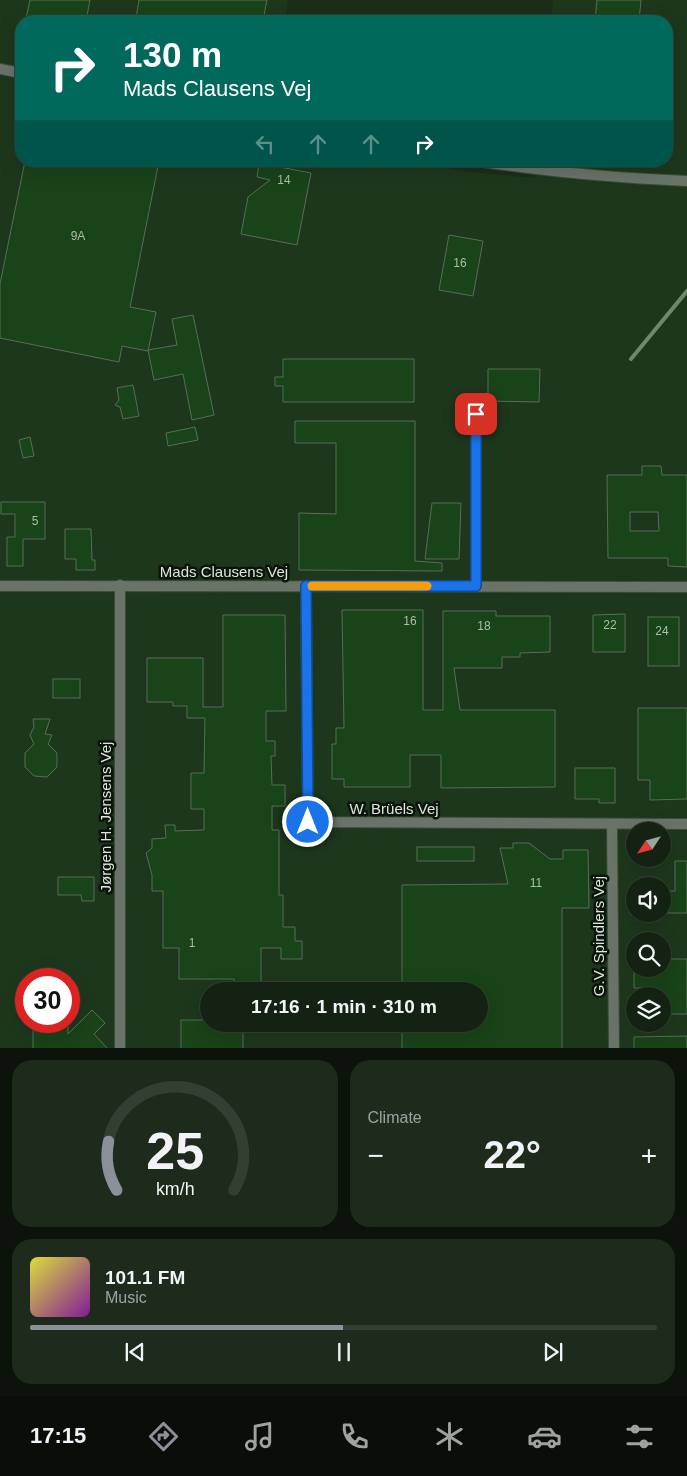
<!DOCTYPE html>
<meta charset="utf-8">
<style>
body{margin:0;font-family:Helvetica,sans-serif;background:#1d2a1c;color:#f1f3f6;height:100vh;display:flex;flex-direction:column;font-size:19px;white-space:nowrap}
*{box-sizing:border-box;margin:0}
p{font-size:16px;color:#9da4a0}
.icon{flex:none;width:28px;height:28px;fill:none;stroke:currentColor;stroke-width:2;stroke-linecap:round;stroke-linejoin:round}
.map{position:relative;height:1048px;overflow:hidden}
.panel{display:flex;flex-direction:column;gap:12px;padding:12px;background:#0b130a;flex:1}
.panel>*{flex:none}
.hud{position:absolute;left:15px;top:15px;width:658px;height:152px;border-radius:20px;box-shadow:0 5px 20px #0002,0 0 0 1px #333f33;background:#00695c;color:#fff;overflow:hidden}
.needle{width:32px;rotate:234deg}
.tools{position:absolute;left:626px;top:822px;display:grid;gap:10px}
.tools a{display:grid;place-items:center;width:45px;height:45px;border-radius:50%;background:#142213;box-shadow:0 5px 20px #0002,0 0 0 1px #333f33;font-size:25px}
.speed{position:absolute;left:15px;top:968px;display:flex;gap:10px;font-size:25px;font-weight:700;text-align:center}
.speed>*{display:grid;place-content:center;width:65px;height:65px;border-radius:50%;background:#142213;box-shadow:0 5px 20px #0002,0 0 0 1px #333f33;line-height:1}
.speed .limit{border:8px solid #d22;background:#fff;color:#111}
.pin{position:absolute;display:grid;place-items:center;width:42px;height:42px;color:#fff;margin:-21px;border-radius:10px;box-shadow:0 2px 8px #0006}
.me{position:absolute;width:55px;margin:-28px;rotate:0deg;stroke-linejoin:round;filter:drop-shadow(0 0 4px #0008)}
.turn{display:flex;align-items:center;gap:18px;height:105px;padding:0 25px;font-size:22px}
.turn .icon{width:65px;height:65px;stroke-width:2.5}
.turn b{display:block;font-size:35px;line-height:42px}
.lanes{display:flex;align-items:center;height:48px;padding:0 25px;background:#0003;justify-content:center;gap:25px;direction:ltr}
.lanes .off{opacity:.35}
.big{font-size:38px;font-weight:700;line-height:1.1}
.panel .card{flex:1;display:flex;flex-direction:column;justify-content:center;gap:8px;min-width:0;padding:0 18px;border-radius:20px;background:#1d2a1c}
.panel .dial{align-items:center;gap:0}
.dial svg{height:130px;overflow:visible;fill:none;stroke:#333f33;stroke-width:7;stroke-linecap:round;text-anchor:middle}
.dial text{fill:#f1f3f6;stroke:none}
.song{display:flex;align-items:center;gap:15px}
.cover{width:60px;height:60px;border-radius:8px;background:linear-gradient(135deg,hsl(60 70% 55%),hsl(290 70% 35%))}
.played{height:5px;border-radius:2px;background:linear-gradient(90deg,#8c9099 50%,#333f33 50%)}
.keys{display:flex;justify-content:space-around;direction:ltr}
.heat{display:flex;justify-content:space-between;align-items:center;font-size:28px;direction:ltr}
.panel .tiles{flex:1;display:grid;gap:12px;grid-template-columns:1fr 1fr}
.card:last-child{grid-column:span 2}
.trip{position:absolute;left:200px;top:982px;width:288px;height:50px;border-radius:25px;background:#142213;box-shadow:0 5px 20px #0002,0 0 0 1px #333f33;font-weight:700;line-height:50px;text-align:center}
.tab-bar{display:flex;height:80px;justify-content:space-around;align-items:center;background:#080e08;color:#9da4a0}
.tab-bar .icon{width:35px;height:35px}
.tab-bar .selected{color:#8c9099}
.tab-bar b{font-size:22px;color:#f1f3f6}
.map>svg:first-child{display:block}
.built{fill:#1d371c;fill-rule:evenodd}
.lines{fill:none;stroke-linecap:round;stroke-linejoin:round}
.stream{stroke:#6a8b68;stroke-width:4}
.building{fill:#194319;stroke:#576e56;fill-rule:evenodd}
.street-casing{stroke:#394c38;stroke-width:12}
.street{stroke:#697368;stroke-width:10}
.route-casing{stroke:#114b97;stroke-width:12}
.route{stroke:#1a73e8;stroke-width:9}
.slow{stroke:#f59e0b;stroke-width:9}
.labels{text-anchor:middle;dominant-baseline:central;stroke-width:5;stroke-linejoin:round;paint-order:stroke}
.number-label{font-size:12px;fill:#aabea9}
.street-label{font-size:15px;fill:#dae7d9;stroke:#0b140a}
</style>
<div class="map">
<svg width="687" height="1049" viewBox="0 0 687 1049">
<rect width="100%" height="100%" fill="#1a2e19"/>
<!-- built -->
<path class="built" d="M0,0H288L285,21H21V161H412L463,171L535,178L537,161H666V21H551L553,0H687V1048L0,1049ZM635,831H662V859H635ZM635,886H662V914H635ZM635,941H662V969H635ZM26,979H69V1021H26ZM209,991H479V1024H209ZM635,996H662V1024H635Z"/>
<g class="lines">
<!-- stream -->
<path class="stream" d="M631,359L687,291"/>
</g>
<!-- building -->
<g class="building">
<path d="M30,0H90L86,21H35L26,19Z"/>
<path d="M139,0H267L263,21H155L136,18Z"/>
<path d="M597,0H641L639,21H595Z"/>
<path d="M25,161H159L130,307L156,312L148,351L122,346L119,362L0,338V284Z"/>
<path d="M259,163L311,173L297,245L241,234L248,197L270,180L257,177Z"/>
<path d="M449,235L483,241L473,296L439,290Z"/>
<path d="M193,315L214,415L192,420L183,374L154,380L148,350L177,345L172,319Z"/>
<path d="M283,359H414V402H283V386H275V377H283Z"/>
<path d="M488,369H540L539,402L488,401Z"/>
<path d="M133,385L139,416L123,419L120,407L115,405L119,400L117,388Z"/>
<path d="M295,421H415V561L442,563V571L299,570V513L336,514V443H295Z"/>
<path d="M195,427L198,440L168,446L166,433Z"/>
<path d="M30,437L34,456L23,458L19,440Z"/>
<path d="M642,466H661L662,475H687V567L668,566V558H608L607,475H642ZM630,512H658L659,531H630Z"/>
<path d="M1,502H45V539H23V566H7V537H15V514H1Z"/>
<path d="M432,503H461L459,559H425Z"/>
<path d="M65,529H91L92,560H95V570H76V559H65Z"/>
<path d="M342,610H423V710H443V611H496V616H550V652L520,653V657H502V668H454L460,710H555V787L441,788V755H410V787H344V779H332V744H336V728H344Z"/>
<path d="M625,614V652H593V615Z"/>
<path d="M223,615H285L286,711H266V741H275V756H271L272,785H285V806H272V830H279V895H283V927H295V941H302V959H281V948H261V984H234V979H179V948H163V891H152V875L146,853L152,848V839L166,838L165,825H175V831L204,830V809H191V773H204L205,718H187V706H173V702H147V658H203V707H223Z"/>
<rect x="648" y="617" width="31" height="49"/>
<rect x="53" y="679" width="27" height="19"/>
<path d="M638,708H687V799L650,800V780H638Z"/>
<path d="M33,719H50L45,734L52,735L48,744L57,753V767L47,777L34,776L25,767V753L34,744L30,735L34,727Z"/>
<path d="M575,768H615V803H599V799H575Z"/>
<path d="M513,843H529L550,859H563V850H588L589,908H562V1049H402V1024H479V991H402V885L508,884L500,848H513Z"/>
<rect x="417" y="847" width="57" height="14"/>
<path d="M675,861H687V913H662V891H675Z"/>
<path d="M58,877H94V901H82L81,895H58Z"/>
<path d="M662,959H687V1014H662V996H650V988H634V969H662Z"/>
<path d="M92,1010L105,1023L94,1034L108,1049H33V1021H68V1034Z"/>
<path d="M181,1020H209V1024H243V1049H181Z"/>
<path d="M687,1036V1049H634V1037Z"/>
</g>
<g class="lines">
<defs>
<g id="street">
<path d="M0,69L21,73"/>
<path d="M477,161C547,172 617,178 687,181"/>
<path d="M0,586L687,587"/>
<path d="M306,586L308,822L687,824"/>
<path d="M476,586V414"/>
<path d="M612,824L614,1049"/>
<path d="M120,1049V585"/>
</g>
</defs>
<!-- street casing -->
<use href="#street" class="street-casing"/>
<!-- street -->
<use href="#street" class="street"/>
</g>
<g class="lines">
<defs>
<path id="route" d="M308,822L306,586H476V414"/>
</defs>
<!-- route casing -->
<use href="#route" class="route-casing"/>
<!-- route -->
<use href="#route" class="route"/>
<!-- slow -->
<path class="slow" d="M312,586H427"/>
</g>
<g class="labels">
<!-- number labels -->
<g class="number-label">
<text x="284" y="180">14</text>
<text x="78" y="236">9A</text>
<text x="460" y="263">16</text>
<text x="35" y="521">5</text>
<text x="410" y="621">16</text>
<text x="610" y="625">22</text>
<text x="484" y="626">18</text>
<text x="662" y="631">24</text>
<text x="536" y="883">11</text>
<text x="192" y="943">1</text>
</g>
<!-- street labels -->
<g class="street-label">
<text x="224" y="571">Mads Clausens Vej</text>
<text x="394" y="808">W. Brüels Vej</text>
<text transform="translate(105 817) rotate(-90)">Jørgen H. Jensens Vej</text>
<text transform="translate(598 936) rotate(-90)">G.V. Spindlers Vej</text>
</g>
</g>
</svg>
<div class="tools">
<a><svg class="needle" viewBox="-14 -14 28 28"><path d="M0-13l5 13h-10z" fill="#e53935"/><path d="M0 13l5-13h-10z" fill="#9da4a0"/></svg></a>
<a><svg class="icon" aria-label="sound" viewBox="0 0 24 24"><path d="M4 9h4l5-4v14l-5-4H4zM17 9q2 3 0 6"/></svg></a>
<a><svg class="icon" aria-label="search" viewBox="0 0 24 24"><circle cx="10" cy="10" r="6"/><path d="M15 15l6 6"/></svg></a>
<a><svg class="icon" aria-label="layers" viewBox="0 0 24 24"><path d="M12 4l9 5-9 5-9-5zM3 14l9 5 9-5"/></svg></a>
</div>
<div class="speed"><div class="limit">30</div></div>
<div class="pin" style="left:476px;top:414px;background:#d93025"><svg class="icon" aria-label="arrive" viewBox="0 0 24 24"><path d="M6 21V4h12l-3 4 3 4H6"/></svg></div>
<svg class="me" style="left:308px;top:822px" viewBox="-20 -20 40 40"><circle r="17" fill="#1a73e8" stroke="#fff" stroke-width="3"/><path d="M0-11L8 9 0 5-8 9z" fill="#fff"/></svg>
<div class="trip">17:16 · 1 min · 310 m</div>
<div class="hud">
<div class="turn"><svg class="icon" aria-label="right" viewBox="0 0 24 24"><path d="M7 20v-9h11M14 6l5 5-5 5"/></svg><div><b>130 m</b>Mads Clausens Vej</div></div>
<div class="lanes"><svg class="icon off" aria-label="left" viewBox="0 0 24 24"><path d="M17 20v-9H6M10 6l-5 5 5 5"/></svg><svg class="icon off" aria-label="ahead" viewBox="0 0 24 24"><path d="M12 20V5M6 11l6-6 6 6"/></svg><svg class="icon off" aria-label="ahead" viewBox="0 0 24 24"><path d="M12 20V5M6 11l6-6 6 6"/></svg><svg class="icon" aria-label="right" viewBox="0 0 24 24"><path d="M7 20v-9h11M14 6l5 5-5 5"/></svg></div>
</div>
</div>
<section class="panel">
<div class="tiles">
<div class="card dial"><svg viewBox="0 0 100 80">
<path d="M14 69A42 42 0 1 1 86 69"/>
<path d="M14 69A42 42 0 0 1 9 39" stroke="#8c9099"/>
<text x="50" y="56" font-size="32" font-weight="700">25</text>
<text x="50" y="72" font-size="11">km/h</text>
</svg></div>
<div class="card"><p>Climate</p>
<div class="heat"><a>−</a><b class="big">22°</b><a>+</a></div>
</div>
<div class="card">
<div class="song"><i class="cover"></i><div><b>101.1 FM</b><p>Music</p></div></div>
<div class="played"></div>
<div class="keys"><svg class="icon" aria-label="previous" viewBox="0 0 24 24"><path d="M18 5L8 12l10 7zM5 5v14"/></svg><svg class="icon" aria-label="pause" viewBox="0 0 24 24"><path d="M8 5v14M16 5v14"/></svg><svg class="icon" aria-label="next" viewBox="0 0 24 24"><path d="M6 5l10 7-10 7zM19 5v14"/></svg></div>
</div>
</div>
</section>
<nav class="tab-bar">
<b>17:15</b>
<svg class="icon selected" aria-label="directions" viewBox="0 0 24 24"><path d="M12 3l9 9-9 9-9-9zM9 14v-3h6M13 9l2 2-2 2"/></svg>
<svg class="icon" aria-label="music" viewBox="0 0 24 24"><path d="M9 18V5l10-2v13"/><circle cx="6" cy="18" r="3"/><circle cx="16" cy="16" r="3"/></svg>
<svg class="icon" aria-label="phone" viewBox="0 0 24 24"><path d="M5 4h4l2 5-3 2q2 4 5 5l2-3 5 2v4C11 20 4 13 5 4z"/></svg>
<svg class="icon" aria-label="climate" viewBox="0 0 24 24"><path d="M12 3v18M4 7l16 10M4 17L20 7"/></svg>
<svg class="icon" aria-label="car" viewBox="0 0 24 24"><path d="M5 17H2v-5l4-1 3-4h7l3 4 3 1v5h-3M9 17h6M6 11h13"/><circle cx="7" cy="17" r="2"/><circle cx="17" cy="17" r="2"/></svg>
<svg class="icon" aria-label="filters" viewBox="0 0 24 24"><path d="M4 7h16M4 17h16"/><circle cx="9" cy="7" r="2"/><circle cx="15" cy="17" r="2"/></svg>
</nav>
